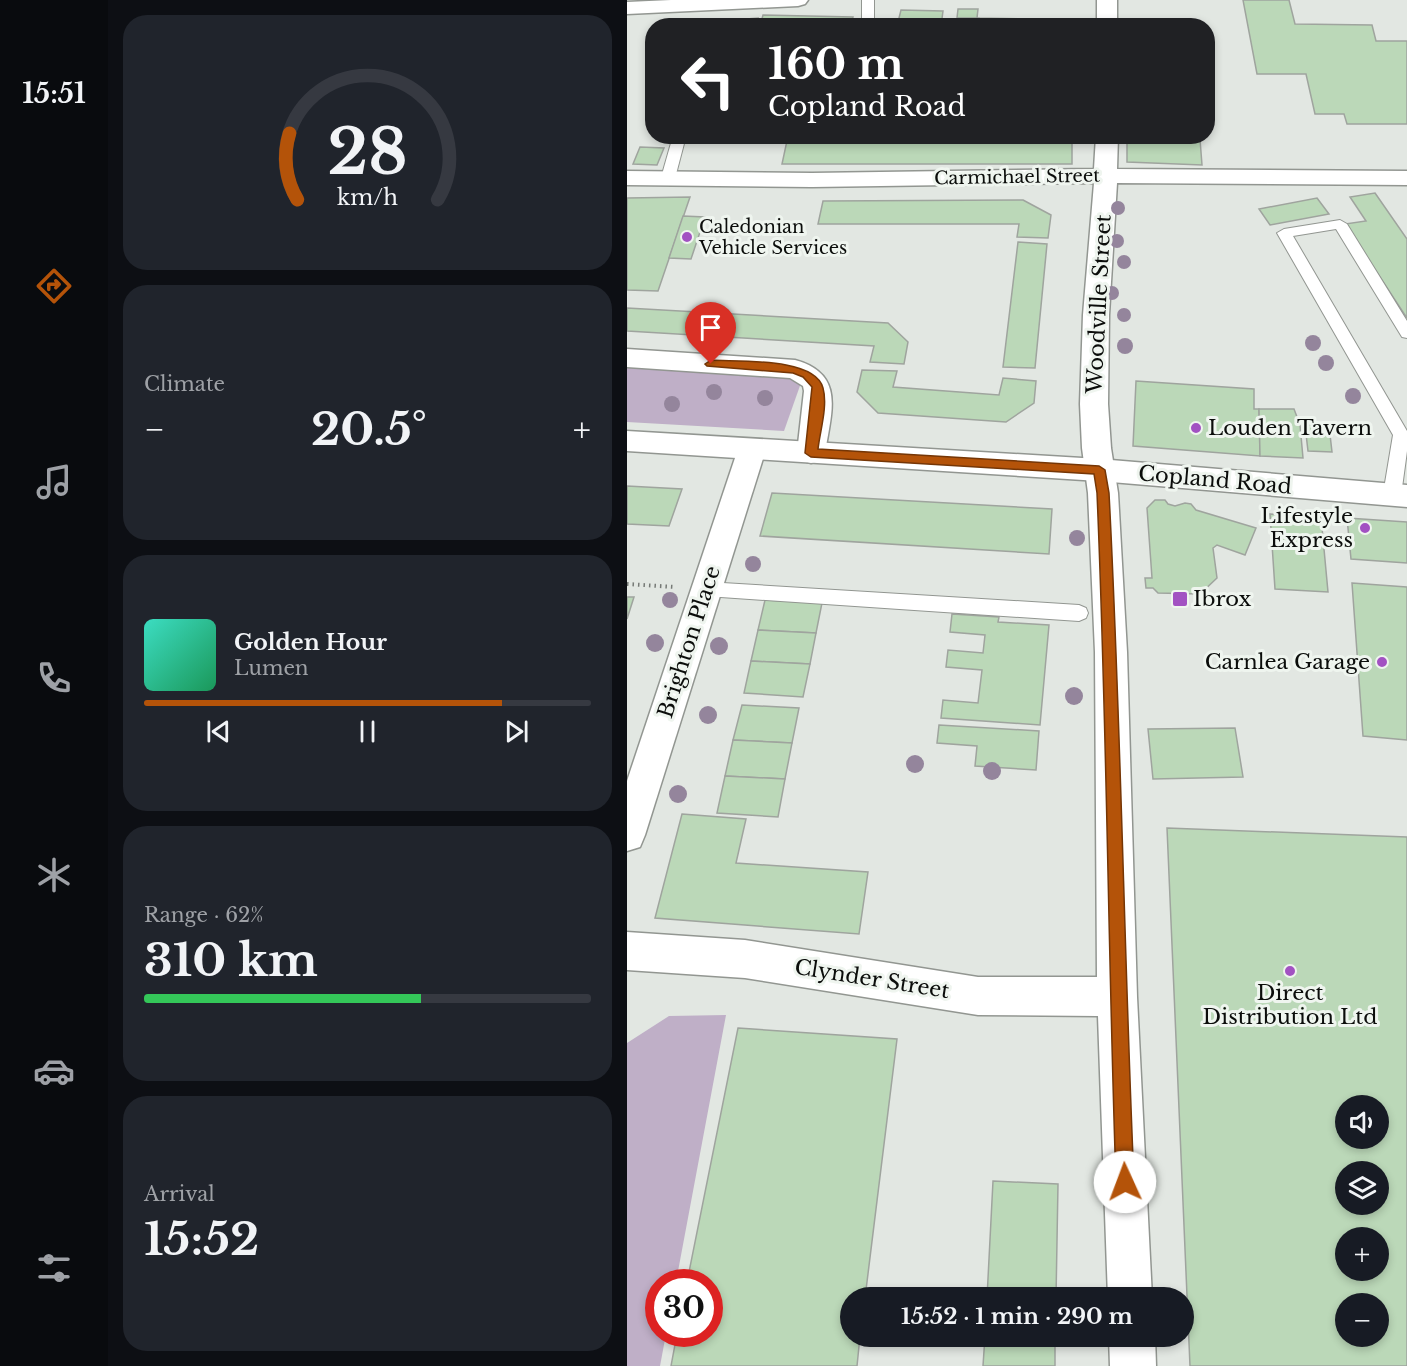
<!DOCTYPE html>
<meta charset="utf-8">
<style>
body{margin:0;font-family:"Libre Baskerville",serif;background:#20242c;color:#f1f3f6;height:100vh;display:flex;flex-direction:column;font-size:22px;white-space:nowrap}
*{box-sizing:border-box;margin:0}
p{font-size:20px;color:#9ea1a6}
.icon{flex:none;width:33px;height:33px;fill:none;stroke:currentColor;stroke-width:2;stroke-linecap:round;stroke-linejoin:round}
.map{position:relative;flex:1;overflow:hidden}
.side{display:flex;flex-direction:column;gap:15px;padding:15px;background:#0d0f14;width:519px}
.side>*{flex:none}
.top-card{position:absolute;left:18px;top:18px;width:570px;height:126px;border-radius:24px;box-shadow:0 3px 9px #0003;background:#202124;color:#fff;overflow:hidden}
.tools{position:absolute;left:708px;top:1095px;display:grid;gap:12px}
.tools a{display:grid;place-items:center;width:54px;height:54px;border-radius:50%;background:#171b24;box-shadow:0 3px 9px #0003;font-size:30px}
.speed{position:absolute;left:18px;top:1269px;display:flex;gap:12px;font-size:30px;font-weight:700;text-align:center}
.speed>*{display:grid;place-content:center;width:78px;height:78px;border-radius:50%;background:#171b24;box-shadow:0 3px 9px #0003;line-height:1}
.speed .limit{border:9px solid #d22;background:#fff;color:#111}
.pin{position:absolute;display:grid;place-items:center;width:51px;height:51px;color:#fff;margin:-62px -26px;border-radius:50% 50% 50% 0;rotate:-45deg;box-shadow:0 0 6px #0007}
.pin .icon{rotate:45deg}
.me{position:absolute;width:66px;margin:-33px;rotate:358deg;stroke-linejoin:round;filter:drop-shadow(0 0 4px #0008)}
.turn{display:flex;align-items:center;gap:21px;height:126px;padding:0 24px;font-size:27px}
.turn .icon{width:78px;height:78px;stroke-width:2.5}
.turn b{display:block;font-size:42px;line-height:51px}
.big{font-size:45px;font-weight:700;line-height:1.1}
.side .card{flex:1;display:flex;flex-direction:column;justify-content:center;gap:9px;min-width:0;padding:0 21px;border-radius:24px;background:#20242c}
.side .dial{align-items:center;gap:0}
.dial svg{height:156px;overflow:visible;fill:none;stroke:#363941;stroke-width:7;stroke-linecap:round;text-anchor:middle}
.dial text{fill:#f1f3f6;stroke:none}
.song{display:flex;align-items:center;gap:18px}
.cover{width:72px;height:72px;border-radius:9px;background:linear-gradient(135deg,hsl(170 70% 55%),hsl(150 70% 35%))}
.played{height:6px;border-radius:3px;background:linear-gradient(90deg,#b45309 80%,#363941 80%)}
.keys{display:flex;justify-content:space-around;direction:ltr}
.heat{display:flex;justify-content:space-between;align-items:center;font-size:33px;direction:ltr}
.charge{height:9px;border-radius:4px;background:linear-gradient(90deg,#34c759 62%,#363941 0)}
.trip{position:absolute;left:213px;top:1287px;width:354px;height:60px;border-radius:30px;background:#171b24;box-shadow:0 3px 9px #0003;font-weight:700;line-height:60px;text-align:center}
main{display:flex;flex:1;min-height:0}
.dock{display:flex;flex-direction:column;width:108px;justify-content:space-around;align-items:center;background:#090b0e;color:#9ea1a6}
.dock .icon{width:42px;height:42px}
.dock .selected{color:#b45309}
.dock b{font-size:27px;color:#f1f3f6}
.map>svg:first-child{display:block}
.green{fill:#bfafc7}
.building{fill:#bbd8b8;stroke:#9fa49e;stroke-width:1.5;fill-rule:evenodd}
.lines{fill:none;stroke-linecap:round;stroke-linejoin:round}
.service-casing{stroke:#929691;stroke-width:2}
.minor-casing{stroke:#929691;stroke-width:3}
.tertiary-casing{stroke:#929691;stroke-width:3}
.path{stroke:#767a76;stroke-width:4;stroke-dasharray:1.5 4;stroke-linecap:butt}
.service{fill:#fff;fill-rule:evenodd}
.minor{fill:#fff;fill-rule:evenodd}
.tertiary{fill:#fff;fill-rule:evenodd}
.tree{fill:#94859c}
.route{fill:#b45309;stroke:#753606;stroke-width:1.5}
.poi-dot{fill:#a252c2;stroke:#eff5ef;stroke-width:2}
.labels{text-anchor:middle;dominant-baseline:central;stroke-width:6;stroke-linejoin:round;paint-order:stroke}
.far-street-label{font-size:18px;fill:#0b0d0b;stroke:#eff5ef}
.far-poi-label{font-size:18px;fill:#0b0d0b;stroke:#eff5ef;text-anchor:start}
.street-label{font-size:21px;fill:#0b0d0b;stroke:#eff5ef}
.poi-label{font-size:21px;fill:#0b0d0b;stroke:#eff5ef;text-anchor:start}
</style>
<main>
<nav class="dock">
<b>15:51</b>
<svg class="icon selected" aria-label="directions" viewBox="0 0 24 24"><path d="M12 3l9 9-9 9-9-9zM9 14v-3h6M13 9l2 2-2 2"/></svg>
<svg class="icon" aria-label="music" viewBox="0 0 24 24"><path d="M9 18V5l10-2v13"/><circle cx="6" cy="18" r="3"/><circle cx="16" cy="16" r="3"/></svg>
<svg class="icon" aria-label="phone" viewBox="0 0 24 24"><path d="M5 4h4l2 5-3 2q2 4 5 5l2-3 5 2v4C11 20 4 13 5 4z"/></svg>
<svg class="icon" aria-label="climate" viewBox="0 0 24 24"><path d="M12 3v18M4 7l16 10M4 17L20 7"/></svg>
<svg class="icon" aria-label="car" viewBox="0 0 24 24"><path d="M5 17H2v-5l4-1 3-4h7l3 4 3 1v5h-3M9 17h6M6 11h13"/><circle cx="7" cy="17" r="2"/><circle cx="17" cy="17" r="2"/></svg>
<svg class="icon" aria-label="filters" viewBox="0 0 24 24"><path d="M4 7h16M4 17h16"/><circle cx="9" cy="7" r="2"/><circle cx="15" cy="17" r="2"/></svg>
</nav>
<section class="side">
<div class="card dial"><svg viewBox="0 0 100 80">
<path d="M14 69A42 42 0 1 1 86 69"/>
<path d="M14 69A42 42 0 0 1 10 35" stroke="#b45309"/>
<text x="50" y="56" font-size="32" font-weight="700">28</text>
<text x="50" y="72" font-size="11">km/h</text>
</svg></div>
<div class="card"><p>Climate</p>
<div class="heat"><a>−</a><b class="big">20.5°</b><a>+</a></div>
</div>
<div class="card">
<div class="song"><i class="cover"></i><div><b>Golden Hour</b><p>Lumen</p></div></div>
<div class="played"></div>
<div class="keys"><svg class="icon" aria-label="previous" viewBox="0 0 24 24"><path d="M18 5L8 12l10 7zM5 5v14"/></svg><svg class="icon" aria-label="pause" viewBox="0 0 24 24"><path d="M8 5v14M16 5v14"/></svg><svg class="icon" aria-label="next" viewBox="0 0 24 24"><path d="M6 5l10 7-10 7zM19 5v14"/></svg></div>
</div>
<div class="card"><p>Range · 62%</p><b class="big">310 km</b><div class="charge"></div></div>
<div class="card"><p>Arrival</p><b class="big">15:52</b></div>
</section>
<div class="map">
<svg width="780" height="1366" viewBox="0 0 780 1366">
<rect width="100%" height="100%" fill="#e2e7e2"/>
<!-- green -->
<g class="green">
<path d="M0,363L175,380L157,431L0,422Z"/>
<path d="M99,1015L49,1282H32V1334H39L33,1366H0V1043L42,1016Z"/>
</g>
<!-- building -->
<g class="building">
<path d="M616,0H662L668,24L745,25L749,41H780V124H720L717,114H688L679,74H630Z"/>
<path d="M331,9H351L350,18L447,20V26H351L352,18H330Z"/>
<path d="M274,10L316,11L314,26H270Z"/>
<path d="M136,15L226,17L224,26H133Z"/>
<path d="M131,18L128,26H78L79,22Z"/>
<path d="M161,136H445V164H155Z"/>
<path d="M500,136H559L573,139L575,165L500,162Z"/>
<path d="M13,147L37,148L30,165L6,164Z"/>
<path d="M748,193L780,239V318L718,224L739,221L723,197Z"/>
<path d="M63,197L31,291L0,290V198Z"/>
<path d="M690,198L702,214L643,225L632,209Z"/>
<path d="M396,200L424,215L421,238L390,237L392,224H191L196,201Z"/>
<path d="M56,216L78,217L64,259L42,258Z"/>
<path d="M391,242L420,244L408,368L376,367Z"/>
<path d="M0,308L261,323L281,342L277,364L243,362L247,346L0,331Z"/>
<path d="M235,370L270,371L266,387L372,395L376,378L409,381L407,403L379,422L251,413L230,392Z"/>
<path d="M509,381L627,389V409H632L633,456L506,446Z"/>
<path d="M632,409H667L673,425L676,458L633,456Z"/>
<path d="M678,425L702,426L705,452L681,451Z"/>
<path d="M0,486L55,489L42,526L0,524Z"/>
<path d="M145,493L425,509L422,554L133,536Z"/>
<path d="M528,500H538L541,504L548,506L558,503L564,504L569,510L629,528L618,555L590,545L586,548L590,578L573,594L531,593L526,588H519L518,578H525L520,508Z"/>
<path d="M643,514L694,517L701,592L648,589Z"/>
<path d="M720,518L780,522V563L724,559Z"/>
<path d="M725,583L780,587V740L736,736Z"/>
<path d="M0,597H7L0,619Z"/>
<path d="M138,600L195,603L189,633L131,630Z"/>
<path d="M325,614L372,617L371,622L422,625L413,725L314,718L316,700L351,703L355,670L319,667L321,650L356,653L358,635L323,632Z"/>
<path d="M131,630L189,633L183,664L124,661Z"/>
<path d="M124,661L183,664L176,697L117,693Z"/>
<path d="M115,705L172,708L165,743L106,740Z"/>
<path d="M312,725L412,731L409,770L348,766L350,746L310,743Z"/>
<path d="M608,728L616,777L526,779L521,729Z"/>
<path d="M106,740L165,743L158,779L98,776Z"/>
<path d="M98,776L158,779L151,817L90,813Z"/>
<path d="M55,814L119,819L109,863L241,872L232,934L28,918Z"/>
<path d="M540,828L780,837V1366H563ZM718,1106H752V1138H718ZM718,1172H752V1204H718ZM718,1238H752V1270H718ZM718,1304H752V1336H718Z"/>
<path d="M111,1028L270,1039L238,1298H224V1336H233L230,1366H44L50,1334H82V1282H60Z"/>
<path d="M366,1181L431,1184L429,1298H360Z"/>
<path d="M358,1336H428V1366H356Z"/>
</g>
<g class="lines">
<defs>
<g id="service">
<rect x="235" y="0" width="12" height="26"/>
<path d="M46,136H59L48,178L41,182L34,178Z"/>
<path d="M713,220L720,224L780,321V338L775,337L709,229L666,236L780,431V451L774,495L771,500L765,501L759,500L756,495L766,435L650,233L657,229Z"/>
<path d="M79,582L452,605L459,608L461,613L459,618L452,621L79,596L72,594L70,589L72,584Z"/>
</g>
<g id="minor">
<path d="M44,0H181L178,4L171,6L0,14V2Z"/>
<rect x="470" y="0" width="20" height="26"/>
<path d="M469,136H491L490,169L780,171V185L490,183L482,315L481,404L484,448L491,493L500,652L510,997L525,1298H481L471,1016L351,1015L118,978L0,970V932L118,940L351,977H470L468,652L461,493L455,448L453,404L456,315L467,183L185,187L0,185V171L185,173L467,169Z"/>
<path d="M0,349L168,360C219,374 204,412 198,453L194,460L184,463L174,460L170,453L177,391L176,386L163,378L0,367Z"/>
<path d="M125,439L135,442L139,449L18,835L13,847L0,851V781L111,449L115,442Z"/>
<path d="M482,1336H528L529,1366H483Z"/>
</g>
<path id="tertiary" d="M0,431L472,459L780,485V507L472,481L0,451Z"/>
</defs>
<!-- service casing -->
<use href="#service" class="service-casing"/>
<!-- minor casing -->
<use href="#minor" class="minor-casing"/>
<!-- tertiary casing -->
<use href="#tertiary" class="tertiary-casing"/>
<!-- path -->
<path class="path" d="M0,584L48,587"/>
<!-- service -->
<use href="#service" class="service"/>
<!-- minor -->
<use href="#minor" class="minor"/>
<!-- tertiary -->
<use href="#tertiary" class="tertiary"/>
</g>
<!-- trees -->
<g class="tree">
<circle cx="491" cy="208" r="7"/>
<circle cx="490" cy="241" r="7"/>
<circle cx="497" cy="262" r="7"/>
<circle cx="485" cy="293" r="7"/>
<circle cx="497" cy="315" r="7"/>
<circle cx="686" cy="343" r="8"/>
<circle cx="498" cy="346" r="8"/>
<circle cx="699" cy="363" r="8"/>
<circle cx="87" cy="392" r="8"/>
<circle cx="726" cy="396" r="8"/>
<circle cx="138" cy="398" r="8"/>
<circle cx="45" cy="404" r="8"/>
<circle cx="450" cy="538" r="8"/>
<circle cx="126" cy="564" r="8"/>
<circle cx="43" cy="600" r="8"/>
<circle cx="28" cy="643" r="9"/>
<circle cx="92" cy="646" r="9"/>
<circle cx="447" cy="696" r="9"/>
<circle cx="81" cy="715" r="9"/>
<circle cx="288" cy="764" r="9"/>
<circle cx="365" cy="771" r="9"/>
<circle cx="51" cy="794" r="9"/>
</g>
<!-- route -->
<path class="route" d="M84,360C110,362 188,357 196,388C201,406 193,431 191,449L472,466L478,470L482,493C494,723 497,952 507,1182L504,1188L498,1191L492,1188L489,1182C481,952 480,723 470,493L467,474L184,457L178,453L185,387L176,377L166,373L80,366L78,364Z"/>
<!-- markers -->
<g class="poi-dot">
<circle cx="60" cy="237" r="6"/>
<circle cx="569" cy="428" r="6"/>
<circle cx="738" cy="528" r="6"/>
<rect x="545" y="591" width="16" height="16" rx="3"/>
<circle cx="755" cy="662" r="6"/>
<circle cx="663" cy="971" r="6"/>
</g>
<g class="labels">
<!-- far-street labels -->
<g class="far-street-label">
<text transform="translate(390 177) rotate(-1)">Carmichael Street</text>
</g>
<!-- far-poi labels -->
<g class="far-poi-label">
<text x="72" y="227">Caledonian<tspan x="72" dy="21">Vehicle Services</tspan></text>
</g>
<!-- street labels -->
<g class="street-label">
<text transform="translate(472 304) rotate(-87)">Woodville Street</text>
<text transform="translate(588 480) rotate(5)">Copland Road</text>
<text transform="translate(62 642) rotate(-72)">Brighton Place</text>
<text transform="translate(245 979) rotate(9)">Clynder Street</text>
</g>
<!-- poi labels -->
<g class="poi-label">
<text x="581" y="428">Louden Tavern</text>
<text x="726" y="516" text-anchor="end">Lifestyle<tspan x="726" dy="24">Express</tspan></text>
<text x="566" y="599">Ibrox</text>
<text x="743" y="662" text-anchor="end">Carnlea Garage</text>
<text x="663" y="993" text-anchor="middle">Direct<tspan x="663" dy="24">Distribution Ltd</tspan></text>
</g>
</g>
</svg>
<div class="tools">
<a><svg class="icon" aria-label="sound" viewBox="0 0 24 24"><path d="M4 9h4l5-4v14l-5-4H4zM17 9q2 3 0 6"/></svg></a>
<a><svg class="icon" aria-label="layers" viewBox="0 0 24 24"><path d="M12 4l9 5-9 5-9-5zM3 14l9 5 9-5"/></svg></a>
<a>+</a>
<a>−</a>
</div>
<div class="speed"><div class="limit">30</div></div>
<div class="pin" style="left:84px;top:364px;background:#d93025"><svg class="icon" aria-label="arrive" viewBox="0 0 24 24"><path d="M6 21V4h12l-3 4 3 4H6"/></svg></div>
<svg class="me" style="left:498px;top:1182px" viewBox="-20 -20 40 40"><circle r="19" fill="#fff"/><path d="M0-13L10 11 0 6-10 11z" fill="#b45309"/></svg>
<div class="trip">15:52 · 1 min · 290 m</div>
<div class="top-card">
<div class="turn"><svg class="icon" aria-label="left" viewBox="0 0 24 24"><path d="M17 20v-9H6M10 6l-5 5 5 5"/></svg><div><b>160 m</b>Copland Road</div></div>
</div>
</div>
</main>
